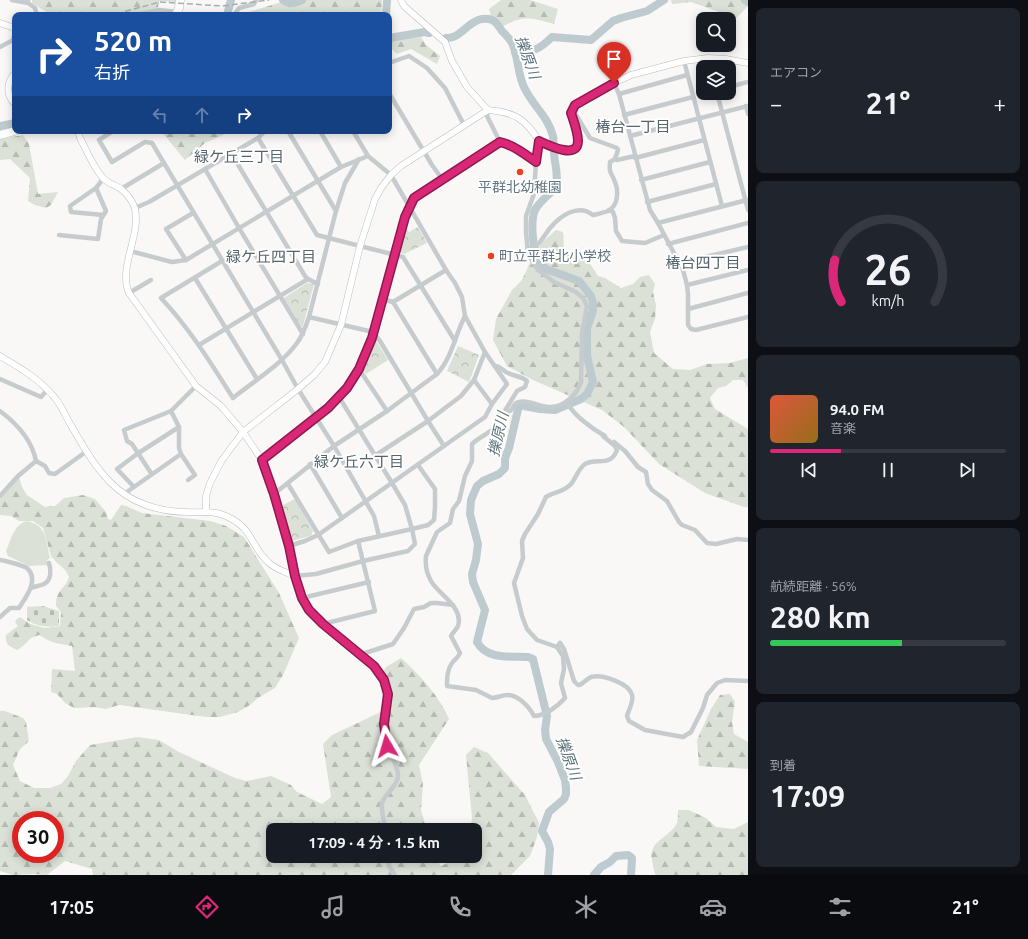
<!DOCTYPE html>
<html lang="ja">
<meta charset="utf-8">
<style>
body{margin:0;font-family:Ubuntu,"Noto Sans JP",sans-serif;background:#20242c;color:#f1f3f6;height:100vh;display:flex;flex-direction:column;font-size:15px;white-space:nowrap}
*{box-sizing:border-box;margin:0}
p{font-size:13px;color:#9ea1a6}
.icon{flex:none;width:22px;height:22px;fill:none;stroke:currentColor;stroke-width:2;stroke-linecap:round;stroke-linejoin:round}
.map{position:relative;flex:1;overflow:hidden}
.sheet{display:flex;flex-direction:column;gap:8px;padding:8px;background:#0d0f14;width:280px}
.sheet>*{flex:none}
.guide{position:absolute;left:12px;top:12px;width:380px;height:122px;border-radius:8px;box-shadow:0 2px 10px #0003;background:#1a4fa0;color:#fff;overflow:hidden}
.fabs{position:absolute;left:696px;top:12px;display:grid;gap:8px}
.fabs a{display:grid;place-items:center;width:40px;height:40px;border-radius:8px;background:#171b24;box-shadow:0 2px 10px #0003;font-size:20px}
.speed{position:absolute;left:12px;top:811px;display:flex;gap:8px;font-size:20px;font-weight:700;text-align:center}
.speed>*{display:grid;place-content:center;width:52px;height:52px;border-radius:50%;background:#171b24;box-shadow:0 2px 10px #0003;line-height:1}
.speed .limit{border:6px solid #d22;background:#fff;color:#111}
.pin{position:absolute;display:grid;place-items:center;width:34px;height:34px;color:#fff;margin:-41px -17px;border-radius:50% 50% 50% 0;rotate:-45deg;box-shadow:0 0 4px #0007}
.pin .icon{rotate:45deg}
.me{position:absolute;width:44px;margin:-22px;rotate:353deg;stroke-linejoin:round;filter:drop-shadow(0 0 3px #0008)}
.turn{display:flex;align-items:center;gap:14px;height:84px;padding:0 16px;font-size:18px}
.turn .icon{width:52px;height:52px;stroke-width:2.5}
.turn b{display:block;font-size:28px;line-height:34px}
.lanes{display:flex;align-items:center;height:38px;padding:0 16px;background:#0003;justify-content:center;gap:20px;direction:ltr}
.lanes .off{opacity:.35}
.big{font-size:30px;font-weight:600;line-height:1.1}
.sheet .tile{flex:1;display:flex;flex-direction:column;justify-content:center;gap:6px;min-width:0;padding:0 14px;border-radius:8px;background:#20242c}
.sheet .dial{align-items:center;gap:0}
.dial svg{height:104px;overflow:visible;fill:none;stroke:#363941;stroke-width:7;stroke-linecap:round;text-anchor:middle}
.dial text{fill:#f1f3f6;stroke:none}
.song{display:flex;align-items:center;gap:12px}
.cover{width:48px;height:48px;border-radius:6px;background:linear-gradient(135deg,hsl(10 70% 55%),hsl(40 70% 35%))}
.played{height:4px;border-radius:2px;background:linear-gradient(90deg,#db2777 30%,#363941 30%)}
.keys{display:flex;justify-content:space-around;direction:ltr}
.heat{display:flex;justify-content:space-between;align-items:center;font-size:22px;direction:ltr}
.charge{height:6px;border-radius:3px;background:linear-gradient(90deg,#34c759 56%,#363941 0)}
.trip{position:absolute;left:266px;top:823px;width:216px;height:40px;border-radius:8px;background:#171b24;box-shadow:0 2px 10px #0003;font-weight:600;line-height:40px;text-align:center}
.menu{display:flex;height:64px;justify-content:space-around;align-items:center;background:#090b0e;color:#9ea1a6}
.menu .icon{width:28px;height:28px}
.menu .active{color:#db2777}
.menu b{font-size:18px;color:#f1f3f6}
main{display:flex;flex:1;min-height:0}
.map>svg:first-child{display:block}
.grass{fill:#dbe1d6}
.forest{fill:url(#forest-firs);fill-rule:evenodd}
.cemetery{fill:url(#cemetery-stones)}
.park{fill:url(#park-crowns)}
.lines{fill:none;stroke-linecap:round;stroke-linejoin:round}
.river{stroke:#bdcace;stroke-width:8}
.secondary-casing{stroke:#b8bec2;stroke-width:7}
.highway-casing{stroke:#babec1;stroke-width:9}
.street{stroke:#c6cbce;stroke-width:4.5}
.secondary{stroke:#fff;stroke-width:6}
.highway{stroke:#fff;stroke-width:8}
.rail{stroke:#a6aeb3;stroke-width:1.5;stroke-dasharray:6 3;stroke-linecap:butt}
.route-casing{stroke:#8e194d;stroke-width:10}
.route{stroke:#db2777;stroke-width:7}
.poi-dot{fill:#ee4020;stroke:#fff;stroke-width:1.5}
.labels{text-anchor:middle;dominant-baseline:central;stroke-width:4;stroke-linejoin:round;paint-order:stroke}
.poi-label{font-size:14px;fill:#627783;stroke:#fff}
.water-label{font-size:15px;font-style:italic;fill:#5d767d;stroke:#fff}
.neighbourhood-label{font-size:15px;fill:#54646d;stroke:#fff}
</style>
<main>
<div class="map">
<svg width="748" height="875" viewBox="0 0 748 875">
<defs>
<pattern id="forest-firs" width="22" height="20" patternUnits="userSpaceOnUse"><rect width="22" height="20" fill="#dbe1d6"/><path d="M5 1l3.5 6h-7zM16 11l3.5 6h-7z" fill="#b5bbb3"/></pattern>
<pattern id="cemetery-stones" width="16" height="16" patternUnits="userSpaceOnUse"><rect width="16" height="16" fill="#dbe1d6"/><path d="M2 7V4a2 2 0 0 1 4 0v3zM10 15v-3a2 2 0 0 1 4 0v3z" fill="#b5bbb3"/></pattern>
<pattern id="park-crowns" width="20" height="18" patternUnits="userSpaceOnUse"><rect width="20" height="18" fill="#dbe1d6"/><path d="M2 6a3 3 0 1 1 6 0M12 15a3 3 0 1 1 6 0" fill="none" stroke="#b5bbb3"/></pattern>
</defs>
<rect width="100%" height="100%" fill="#f9f8f6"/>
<!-- grass -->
<path class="grass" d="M27,521C47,525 46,541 50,558L47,560L48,565L29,566L8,556L6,551C11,540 14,524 27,521Z"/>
<!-- forest -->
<g class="forest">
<path d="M32,0H176L175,2L159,1L158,8L128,15H68L63,13H48L32,3Z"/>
<path d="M288,0H382L381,15H239Z"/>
<path d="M501,0H530L558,9L554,24C528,17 522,15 498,29L493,24L489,9Z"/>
<path d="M671,0H748V6L736,18L691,2L672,4Z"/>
<path d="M421,37L426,45L440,56L437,64L411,49L397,54L391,48L389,49V40Z"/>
<path d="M161,131H232L205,143L185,160Z"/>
<path d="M23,135L29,144L38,194L58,192L51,205L46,208L35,205L28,201L30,178L10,159L0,160V139Z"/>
<path d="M556,230L563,232L564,247L570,254L581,256L591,265L598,276L605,278L621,288L633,284L640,277L649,275L655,284L653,292L656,305L655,319L650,332L654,353L673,369L690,370L707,364L730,363L748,358V388L743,380H733L726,386L718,388L710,398L715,409L748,429V507H744L705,493L659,464L624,427L602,410L533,380L507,366L493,340L496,319L512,290L522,280L537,247Z"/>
<path d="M19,477L22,487L27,495L45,507L55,506L64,498L83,495L95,499L106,512L108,519L111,520L121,505L126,506L142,513L210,521L226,526L244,537L279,593L299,638L283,675L275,688L258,698L250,705L238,712L220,717H206L119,705L106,709L94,707L74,708L65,703L57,694L51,692L52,669L75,671L72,646C61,644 49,643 40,635C26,638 28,644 17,650C9,646 5,645 6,635L18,626L15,622L17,619L20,617L30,624L45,628L60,626L61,612L56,606C56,589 64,591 69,577L66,571L60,565L57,563L51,556L43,528L33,521H19L11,516L0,515V499Z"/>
<path d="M401,658C419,674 440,697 449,719L419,765L423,784L421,810L427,830H273V856H434L441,866L462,856H475V830H470L472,818L466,755L474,747L488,753L525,795L539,823L537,837L530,856L511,875H93L92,869L65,861L47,875L34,874L13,875L0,871V711H5L23,718L26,722L29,741L20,749L13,765L20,781L34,788H50L61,784L68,776L76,761L90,745L138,737L159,740L179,752L235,778L247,781L271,776L291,785L297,792L322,804L331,797L323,744L332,735L385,710L379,679L386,667ZM21,820H55V854H21Z"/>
<path d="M730,694L735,702L732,722L734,734L748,742V769L699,766L697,740L711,709L720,695Z"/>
<path d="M678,810H689L706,818L716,827L734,829L748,822V875H656C653,870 653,865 652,860C648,840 670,838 677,823C678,819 678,814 678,810Z"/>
</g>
<!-- cemetery -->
<path class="cemetery" d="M43,606L59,611V626C47,627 38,627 27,620V607Z"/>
<!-- park -->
<g class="park">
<path d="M404,225L409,232L418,227L427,243L404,254L398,251Z"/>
<path d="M307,283L314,284L303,326H301L284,298Z"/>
<path d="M375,339L388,360L366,374L362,367Z"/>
<path d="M458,346L479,355L469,382L447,371Z"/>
<path d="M295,499L313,531L311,536L291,541L281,506Z"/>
</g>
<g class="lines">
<!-- river -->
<g class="river">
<path d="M283,0C290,5 295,3 302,0"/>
<path d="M745,0L748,2"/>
<path d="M227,15L231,0"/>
<path d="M386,15L387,0"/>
<path d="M389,38L425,32L429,33"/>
<path d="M446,38C462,40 471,13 492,20C497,22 499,27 502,31C505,34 509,38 512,43C519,57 517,75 525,89C534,107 547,115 553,136C554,141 553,146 554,151C554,164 559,172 556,187C549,195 540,201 535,210C530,221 533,249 538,260C539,263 543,266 546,269L579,281L591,296L593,303V311L587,328V356L593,382L587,394L581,399L555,410L540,409L519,405L509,448L505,458V468L499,474L483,481L477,486L471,500L470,514L478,544L476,560L472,574L473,582L485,610L477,642C487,660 510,656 528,657L533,659L547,716L545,730L546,739L558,762L565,780L566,788V794L564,799L549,812L542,831L548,842L550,849L548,875"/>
<path d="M515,52C533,52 539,50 552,37L591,40L613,21L621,18L647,11L664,0"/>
<path d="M0,126L15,123"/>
<path d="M594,875L601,867L610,862L616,856L628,855L632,858L631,875"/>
</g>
<defs>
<g id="secondary">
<path d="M401,0L404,6L445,42L452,61L467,87L488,110C513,112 525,118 539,141C548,145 578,160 578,141C578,132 574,122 571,113L575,105L614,83L631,75L684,61L708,58L726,59L748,63"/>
<path d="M0,23L15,28"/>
<path d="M15,73C6,83 6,95 15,104"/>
<path d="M78,131L80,138C87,151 93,167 103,178C108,184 116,185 121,189C127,194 133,202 135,209C141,235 118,268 129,293L196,386L221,406L243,432L262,460L274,494L289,546L295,576L302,598L309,610L323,624"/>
<path d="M0,356C19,367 42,381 55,398C61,405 65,414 69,422C81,442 93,465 110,482C130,503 159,512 187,512C201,513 213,510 226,516C253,528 250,545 268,562C275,569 285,572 295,576"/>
<path d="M206,512V496L210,483L222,460L243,432L298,389L314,375L325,362L341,325L360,246L375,199L381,188L391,175L401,166L488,110"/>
</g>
<g id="highway">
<path d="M176,15L179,8L180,0"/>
<path d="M0,135L15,131"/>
</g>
</defs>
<!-- secondary casing -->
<use href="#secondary" class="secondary-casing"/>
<!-- highway casing -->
<use href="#highway" class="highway-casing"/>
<!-- street -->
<g class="street">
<path d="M12,0L28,3V0"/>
<path d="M28,3L35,8L37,15"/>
<path d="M136,15L159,10L177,12"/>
<path d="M234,15L239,8L254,4L256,0"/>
<path d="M0,47L13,40L15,32"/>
<path d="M708,58L710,67"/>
<path d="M684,61L722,206"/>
<path d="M389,63L409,56L427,68L445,88L464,125"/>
<path d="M614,83L619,94L650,210L658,223L683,270L687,285L688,294V325L691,329L696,330L748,317"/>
<path d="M729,87L748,82"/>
<path d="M389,93L432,165L442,179"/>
<path d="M717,93L748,210"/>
<path d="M619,94L687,75"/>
<path d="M746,106L748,114"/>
<path d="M488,110L487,116L500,142"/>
<path d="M624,115L693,97"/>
<path d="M113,131L99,140L112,162L145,142L152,143L282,360L298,389L334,446L374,516L379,536"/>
<path d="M288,131L336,211"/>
<path d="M320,131L341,167"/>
<path d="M630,136L748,106"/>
<path d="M258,138L317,235L403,257L455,341"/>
<path d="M539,141L536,162L534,194L526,216V232L528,254L538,270L554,282L576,292L583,298L587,306L582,334L581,382C577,395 563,408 549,407C539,407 528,399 519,402C513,403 514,407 511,410C508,413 505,413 503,415C499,418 497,424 494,428C488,434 478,438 472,444V461L465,476L459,501L453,509L450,523L437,532L426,556C425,565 427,574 431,581C438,594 464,607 458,626C457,629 453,632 451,636L460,653C458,658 455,659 452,663C447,670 447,678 447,686L476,690L492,698C497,698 502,695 507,695C518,694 530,708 534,716C545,716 558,706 565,698L561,683L564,669L563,656L557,647L560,643"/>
<path d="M231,153L305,276L308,279L318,284"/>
<path d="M635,158L704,140"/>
<path d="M615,159L617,160L635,156"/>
<path d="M205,169L239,228L303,334"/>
<path d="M641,180L710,162"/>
<path d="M96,188L70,206L71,212L103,215"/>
<path d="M121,189L164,163"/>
<path d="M647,202L716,184"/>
<path d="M135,208L149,202L258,138L265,131"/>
<path d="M609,210L613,212L615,218L616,231L622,241L645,243L664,235"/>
<path d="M658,223L747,200"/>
<path d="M59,235L98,239L101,219L106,211L96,188L103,179"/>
<path d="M668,244L748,223"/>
<path d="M528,248C531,247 536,245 539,243C543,239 546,233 550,228C560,216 578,203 593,215C597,214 603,213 608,211C618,206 619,192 615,182C611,171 609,175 610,162L615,159L618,150L617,148L590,138L573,110"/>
<path d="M130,251L172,262L186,260L341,167L368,156"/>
<path d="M186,260L166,229L193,213"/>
<path d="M222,261L161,298C190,329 211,363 233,398C254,381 281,365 297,343C303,335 306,326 309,317L336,211L345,183L359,159"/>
<path d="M679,263L748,247"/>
<path d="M195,278L257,379"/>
<path d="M687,285L748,270"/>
<path d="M129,293L151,280"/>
<path d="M383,299L393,302L437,374"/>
<path d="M393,302L446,270"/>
<path d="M688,309L748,293"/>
<path d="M309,317L373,332L380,341L428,421L444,446"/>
<path d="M199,345L308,279"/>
<path d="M495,366C500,366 502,370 506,372C512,376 522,376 527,381L525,387L517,391L503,414"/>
<path d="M359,369L387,411"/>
<path d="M0,379L41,397L47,390"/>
<path d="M474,380L492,404"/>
<path d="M567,401C570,413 594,430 605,436"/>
<path d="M0,411C16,423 32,440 36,461L18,476L0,496"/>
<path d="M614,442L625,451L638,467L646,472L648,484L652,490L667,501L679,522L682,525L695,530L707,543L716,544L737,539L748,540"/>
<path d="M181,454L195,475L188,480"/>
<path d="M376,455L428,421L461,396L474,380L485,352"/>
<path d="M262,460L328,408L347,388L359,369L373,338L405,217L414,198L500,142C513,145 525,154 536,162"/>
<path d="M36,461L45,466L49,473L55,474L87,451"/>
<path d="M310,464L342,518"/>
<path d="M151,473L132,444L127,441L124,430L171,411"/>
<path d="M288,484L329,552L358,541L412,529L405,505L392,483L339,397"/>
<path d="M133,486L117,469L137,454L179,427"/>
<path d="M124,494L181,454L179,448V427L171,411L196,386"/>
<path d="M274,494L334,446L387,411L437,374C452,358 455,335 465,316"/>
<path d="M289,546L305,541L318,535L485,417L492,404L507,384L485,352L465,316L462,297L455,283L446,270L391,175L368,156L353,131"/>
<path d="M0,560C6,561 22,565 27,568C40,580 25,598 19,608H10L0,617"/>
<path d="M295,576L316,574L363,561L408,551L415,544L412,529L428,525L434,520L435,507V489L418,465"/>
<path d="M31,588C35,586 40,586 44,584C52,580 51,569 49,563"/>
<path d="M302,598L369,582"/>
<path d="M323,624C332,632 342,639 351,647C367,659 387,672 388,694C388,708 383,722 385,736C386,742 387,747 389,751C392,759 399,768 398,777C396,788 385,793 382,803C381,811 384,822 386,830"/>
<path d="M323,624L375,611L358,541"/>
<path d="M560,643L564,649L574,681L578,685H580C584,682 587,679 591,677C602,674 629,683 632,695C634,701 629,709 627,716L629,721L645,730L683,737L691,732L703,708L707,695L717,683L725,680L748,681"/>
<path d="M557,647L537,640L527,629L522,616L514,583L523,558L522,541L525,534L538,514L546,497C554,492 564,492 571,484C576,478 578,469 585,464C597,457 610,468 617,450L615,446L603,436"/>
<path d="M362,654L393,644L404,628L414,609L424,607L431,603H437L453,605"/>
<path d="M387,856L389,866L395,875"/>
</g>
<!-- secondary -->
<use href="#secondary" class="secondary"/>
<!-- highway -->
<use href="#highway" class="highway"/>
<!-- rail -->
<path class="rail" d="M117,15L123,12L160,2L222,6L269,0"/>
</g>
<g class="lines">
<defs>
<path id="route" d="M387,746L384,724L388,694L384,680L374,666L323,624L309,610L302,598L295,576L289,546L274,494L262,460L328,408L347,388L359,369L372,338L405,217L414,198L500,142C513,145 525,154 536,162L539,141C548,145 578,160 578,141C578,132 574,122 571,113L575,105L614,83"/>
</defs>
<!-- route casing -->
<use href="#route" class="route-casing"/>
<!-- route -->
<use href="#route" class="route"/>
</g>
<!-- markers -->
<g class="poi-dot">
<circle cx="520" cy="172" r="4"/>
<circle cx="491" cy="256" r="4"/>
</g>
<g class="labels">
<!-- poi labels -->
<g class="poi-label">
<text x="520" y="187">平群北幼稚園</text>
<text x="499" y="256" text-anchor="start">町立平群北小学校</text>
</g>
<!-- water labels -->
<g class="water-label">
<text transform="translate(528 57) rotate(70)">擽原川</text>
<text transform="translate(498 434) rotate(-77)">擽原川</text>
<text transform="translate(569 758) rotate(70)">擽原川</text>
</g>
<!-- neighbourhood labels -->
<g class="neighbourhood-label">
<text x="633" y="126">椿台一丁目</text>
<text x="239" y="156">緑ケ丘三丁目</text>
<text x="271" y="256">緑ケ丘四丁目</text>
<text x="703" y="262">椿台四丁目</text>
<text x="359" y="461">緑ケ丘六丁目</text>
</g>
</g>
</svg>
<div class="fabs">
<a><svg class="icon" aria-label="search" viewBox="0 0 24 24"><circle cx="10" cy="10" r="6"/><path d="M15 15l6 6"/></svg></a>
<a><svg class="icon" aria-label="layers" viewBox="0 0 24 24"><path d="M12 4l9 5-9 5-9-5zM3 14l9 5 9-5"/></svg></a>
</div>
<div class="speed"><div class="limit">30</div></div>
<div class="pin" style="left:614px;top:83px;background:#d93025"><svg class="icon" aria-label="arrive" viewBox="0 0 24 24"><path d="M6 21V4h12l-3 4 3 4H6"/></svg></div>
<svg class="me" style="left:387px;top:746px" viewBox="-20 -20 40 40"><path d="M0-17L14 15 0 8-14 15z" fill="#db2777" stroke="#fff" stroke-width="4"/></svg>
<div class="trip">17:09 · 4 分 · 1.5 km</div>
<div class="guide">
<div class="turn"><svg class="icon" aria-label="right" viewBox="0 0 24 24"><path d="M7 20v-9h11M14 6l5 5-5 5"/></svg><div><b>520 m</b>右折</div></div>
<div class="lanes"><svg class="icon off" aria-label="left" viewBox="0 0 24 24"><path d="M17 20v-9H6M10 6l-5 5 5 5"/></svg><svg class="icon off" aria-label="ahead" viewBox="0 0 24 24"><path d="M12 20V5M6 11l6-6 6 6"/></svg><svg class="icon" aria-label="right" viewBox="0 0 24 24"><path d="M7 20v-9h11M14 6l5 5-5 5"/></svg></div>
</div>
</div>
<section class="sheet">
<div class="tile"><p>エアコン</p>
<div class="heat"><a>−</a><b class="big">21°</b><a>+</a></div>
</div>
<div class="tile dial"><svg viewBox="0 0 100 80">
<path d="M14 69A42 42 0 1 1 86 69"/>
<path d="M14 69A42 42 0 0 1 9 37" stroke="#db2777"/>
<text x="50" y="56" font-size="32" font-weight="700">26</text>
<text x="50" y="72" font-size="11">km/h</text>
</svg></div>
<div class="tile">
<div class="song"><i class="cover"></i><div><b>94.0 FM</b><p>音楽</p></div></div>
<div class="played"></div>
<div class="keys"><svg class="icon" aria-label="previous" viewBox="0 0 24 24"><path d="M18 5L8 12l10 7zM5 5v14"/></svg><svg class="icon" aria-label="pause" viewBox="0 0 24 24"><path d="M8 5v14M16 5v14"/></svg><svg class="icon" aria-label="next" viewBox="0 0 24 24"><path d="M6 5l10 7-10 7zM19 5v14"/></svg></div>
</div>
<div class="tile"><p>航続距離 · 56%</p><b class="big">280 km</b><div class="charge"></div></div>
<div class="tile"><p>到着</p><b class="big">17:09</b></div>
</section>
</main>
<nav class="menu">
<b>17:05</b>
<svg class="icon active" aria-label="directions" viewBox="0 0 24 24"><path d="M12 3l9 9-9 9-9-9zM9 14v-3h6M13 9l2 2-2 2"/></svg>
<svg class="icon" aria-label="music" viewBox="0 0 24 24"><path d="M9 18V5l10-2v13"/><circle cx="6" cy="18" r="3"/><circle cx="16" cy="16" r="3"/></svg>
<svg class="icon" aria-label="phone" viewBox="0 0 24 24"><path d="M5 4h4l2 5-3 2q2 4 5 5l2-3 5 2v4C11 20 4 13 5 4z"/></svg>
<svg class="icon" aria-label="climate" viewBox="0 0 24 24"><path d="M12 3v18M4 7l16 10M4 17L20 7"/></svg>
<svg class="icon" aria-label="car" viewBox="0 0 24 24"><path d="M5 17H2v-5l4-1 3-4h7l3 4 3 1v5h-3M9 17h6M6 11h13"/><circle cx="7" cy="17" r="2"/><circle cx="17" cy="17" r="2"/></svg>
<svg class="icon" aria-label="filters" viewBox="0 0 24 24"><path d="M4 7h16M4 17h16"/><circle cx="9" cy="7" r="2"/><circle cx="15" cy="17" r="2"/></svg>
<b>21°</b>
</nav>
